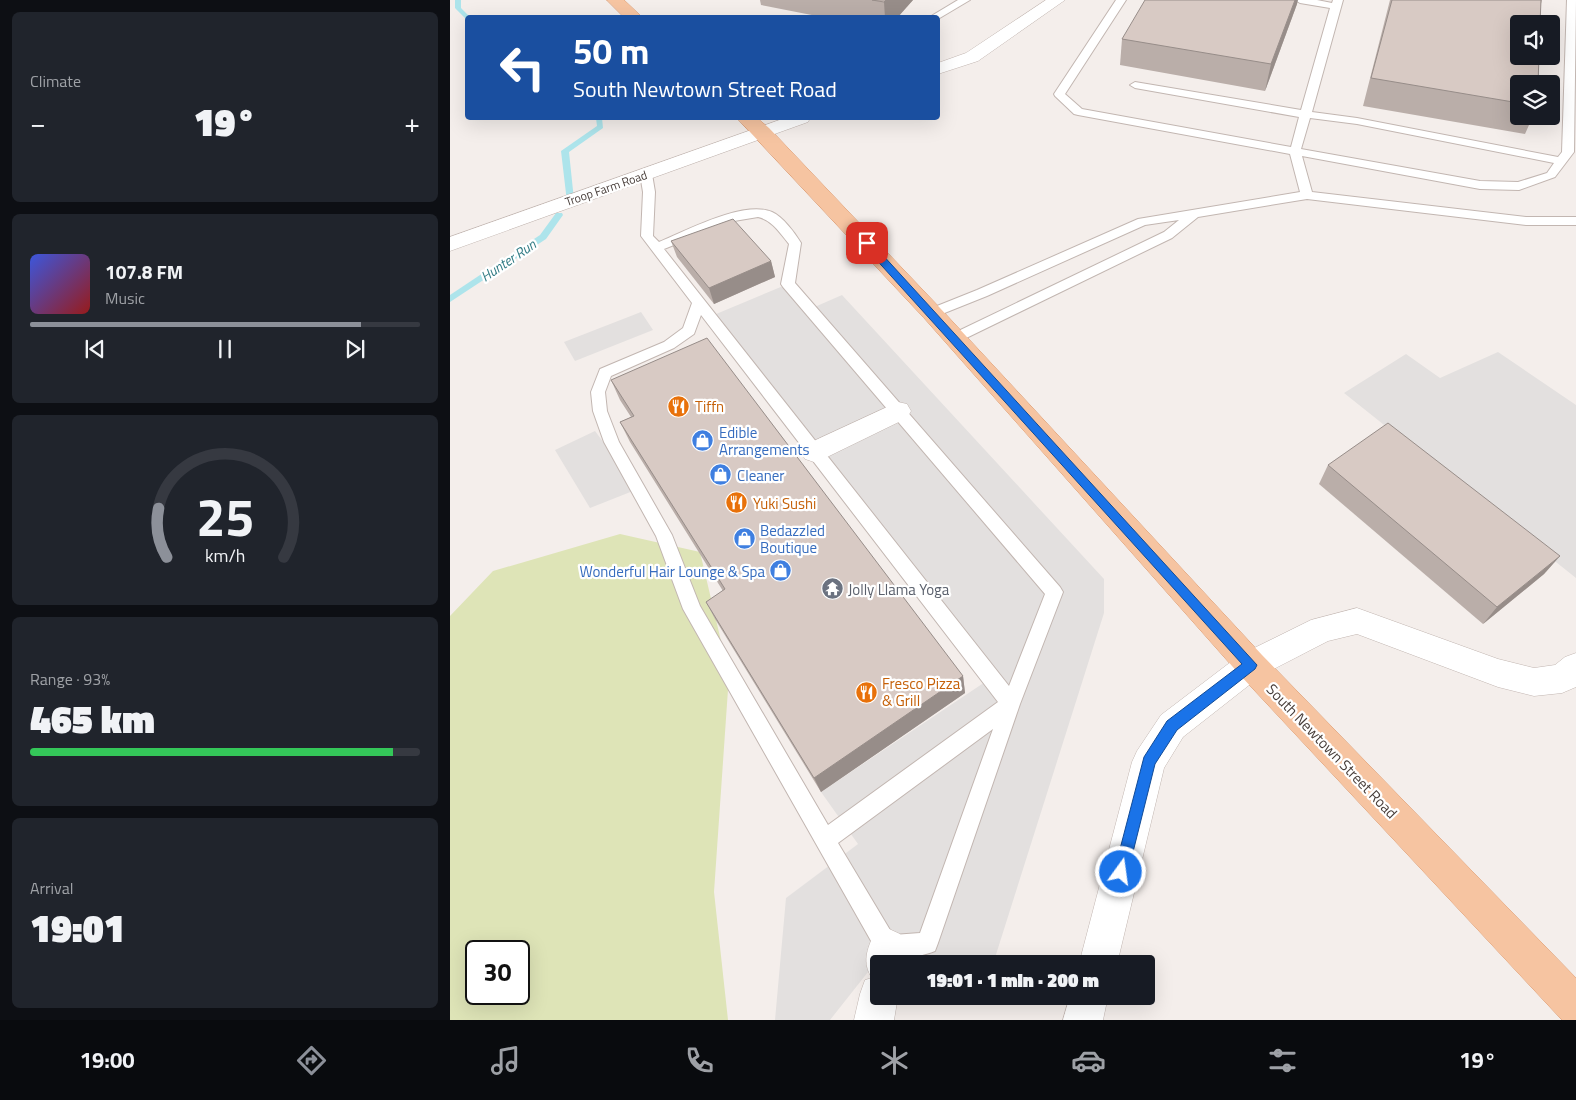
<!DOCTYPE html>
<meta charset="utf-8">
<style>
body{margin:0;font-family:"Titillium Web",sans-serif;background:#20242c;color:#f1f3f6;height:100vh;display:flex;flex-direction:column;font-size:19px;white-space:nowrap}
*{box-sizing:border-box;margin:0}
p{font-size:16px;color:#9ea1a6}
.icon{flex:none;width:28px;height:28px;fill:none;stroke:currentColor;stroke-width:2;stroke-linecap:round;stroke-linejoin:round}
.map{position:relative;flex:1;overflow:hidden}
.panel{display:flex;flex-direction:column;gap:12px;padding:12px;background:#0d0f14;width:450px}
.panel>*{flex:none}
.hud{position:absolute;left:15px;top:15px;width:475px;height:105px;border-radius:5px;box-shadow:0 5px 20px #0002;background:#1a4fa0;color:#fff;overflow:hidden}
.buttons{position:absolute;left:1060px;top:15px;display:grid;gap:10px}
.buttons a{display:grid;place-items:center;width:50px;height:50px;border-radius:5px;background:#171b24;box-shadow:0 5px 20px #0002;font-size:25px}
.speed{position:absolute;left:15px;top:940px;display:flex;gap:10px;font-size:25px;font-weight:700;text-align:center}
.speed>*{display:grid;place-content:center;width:65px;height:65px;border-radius:50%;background:#171b24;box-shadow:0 5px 20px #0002;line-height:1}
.speed .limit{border:2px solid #111;border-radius:8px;background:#fff;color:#111}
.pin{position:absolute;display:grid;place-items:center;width:42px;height:42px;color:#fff;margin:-21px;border-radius:10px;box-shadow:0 2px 8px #0006}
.me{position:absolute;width:55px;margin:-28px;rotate:14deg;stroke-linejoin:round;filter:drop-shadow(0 0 4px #0008)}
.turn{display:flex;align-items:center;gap:18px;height:105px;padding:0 25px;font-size:22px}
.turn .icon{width:65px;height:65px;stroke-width:2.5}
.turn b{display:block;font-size:35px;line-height:42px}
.big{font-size:38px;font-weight:800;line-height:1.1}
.panel .widget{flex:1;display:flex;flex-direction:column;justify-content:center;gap:8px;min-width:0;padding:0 18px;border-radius:8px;background:#20242c}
.panel .dial{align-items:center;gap:0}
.dial svg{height:130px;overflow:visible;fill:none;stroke:#363941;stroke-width:7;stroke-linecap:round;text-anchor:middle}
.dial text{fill:#f1f3f6;stroke:none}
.song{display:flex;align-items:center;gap:15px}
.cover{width:60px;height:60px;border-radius:8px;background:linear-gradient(135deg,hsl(230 70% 55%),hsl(0 70% 35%))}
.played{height:5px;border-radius:2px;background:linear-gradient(90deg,#8c9099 85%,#363941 85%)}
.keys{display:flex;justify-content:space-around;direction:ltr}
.heat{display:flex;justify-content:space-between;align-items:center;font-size:28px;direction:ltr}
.charge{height:8px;border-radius:4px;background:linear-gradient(90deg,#34c759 93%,#363941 0)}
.trip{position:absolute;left:420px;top:955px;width:285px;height:50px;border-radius:5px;background:#171b24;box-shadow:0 5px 20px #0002;font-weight:800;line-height:50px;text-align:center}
.tab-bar{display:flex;height:80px;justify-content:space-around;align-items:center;background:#090b0e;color:#9ea1a6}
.tab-bar .icon{width:35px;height:35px}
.tab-bar .active{color:#8c9099}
.tab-bar b{font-size:22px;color:#f1f3f6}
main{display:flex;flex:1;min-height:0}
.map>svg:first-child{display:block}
.green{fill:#dee4b7;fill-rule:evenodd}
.parking{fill:#e3e0df}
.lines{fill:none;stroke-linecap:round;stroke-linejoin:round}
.stream{fill:#ade4eb;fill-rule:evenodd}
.service-casing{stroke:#c2b6b1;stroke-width:2}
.minor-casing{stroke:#c2b6b1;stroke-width:1}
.primary-casing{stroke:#da9b72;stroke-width:1}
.service{fill:#fff;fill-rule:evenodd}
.minor{fill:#fff;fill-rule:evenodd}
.primary{fill:#f6c4a1;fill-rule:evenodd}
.wall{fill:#baaea9}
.shaded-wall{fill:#978d89}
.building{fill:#d8cac4;stroke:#978d89}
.route{fill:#1a73e8;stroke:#114b97}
.labels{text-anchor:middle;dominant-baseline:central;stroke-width:4.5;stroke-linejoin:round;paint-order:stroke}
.far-street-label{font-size:12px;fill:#473d39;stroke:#fff}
.far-water-label{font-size:14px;font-style:italic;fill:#307b84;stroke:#fff}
.food-label{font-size:15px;fill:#c56008;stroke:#fff;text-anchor:start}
.shop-label{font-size:15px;fill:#366cbe;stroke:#fff;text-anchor:start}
.worship-label{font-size:15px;fill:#5b616d;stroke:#fff;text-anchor:start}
.street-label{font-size:15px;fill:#473d39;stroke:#fff}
</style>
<main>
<section class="panel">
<div class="widget"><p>Climate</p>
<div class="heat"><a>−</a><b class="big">19°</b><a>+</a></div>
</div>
<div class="widget">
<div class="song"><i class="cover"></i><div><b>107.8 FM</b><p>Music</p></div></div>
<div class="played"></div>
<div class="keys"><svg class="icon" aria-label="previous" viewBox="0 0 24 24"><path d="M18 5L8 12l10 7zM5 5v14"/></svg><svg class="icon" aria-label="pause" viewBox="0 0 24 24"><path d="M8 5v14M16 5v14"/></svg><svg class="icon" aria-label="next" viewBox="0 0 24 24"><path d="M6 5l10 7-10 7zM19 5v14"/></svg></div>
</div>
<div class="widget dial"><svg viewBox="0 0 100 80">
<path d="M14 69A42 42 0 1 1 86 69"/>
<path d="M14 69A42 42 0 0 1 9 39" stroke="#8c9099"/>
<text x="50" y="56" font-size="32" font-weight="700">25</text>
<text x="50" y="72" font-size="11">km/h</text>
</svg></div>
<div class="widget"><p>Range · 93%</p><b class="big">465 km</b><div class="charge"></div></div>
<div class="widget"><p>Arrival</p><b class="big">19:01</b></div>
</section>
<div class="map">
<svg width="1126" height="1020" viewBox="0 0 1126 1020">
<rect width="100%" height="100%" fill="#f4eeeb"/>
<!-- green -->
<path class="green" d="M170,534L250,552L279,675L264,892L278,1020H0V616L43,571ZM26,951H69V994H26Z"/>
<!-- parking -->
<g class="parking">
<path d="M338,284L360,309L392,295L654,579V613L543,964H463L437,948L380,1020H325L336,898L408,844L371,792L541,678L259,317Z"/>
<path d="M191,312L203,330L125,361L114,342Z"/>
<path d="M1048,352L1126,405V578L894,393L956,354L990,378Z"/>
<path d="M145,431L188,489L140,508L105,450Z"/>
</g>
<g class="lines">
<!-- stream -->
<g class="stream">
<path d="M5,0H11V8L21,18L16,19L5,8Z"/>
<path d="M146,118H152L153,128L119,152L124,200L120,202H117L111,151L147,126Z"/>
<path d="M106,213H112L113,215L96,239L0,302V295L90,235Z"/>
</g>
<defs>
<g id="service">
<path d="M508,0H520L488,19L478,18Z"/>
<path d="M666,0H676L615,94L632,109L841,147L849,117L685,88L680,85L685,82L851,110L880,8L850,3L845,0H867L882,3L883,0H893L862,112L907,118L1108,157L1112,152L1117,0H1126L1124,152L1105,177L1069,190L1030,189L852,156L862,192L1076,217H1126V225H1076L857,199L748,217L722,238L510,341H500L498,338L500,335L714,232L729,220L695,225L537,296L487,316H477L475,313L477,310L527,290L688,219L850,192L840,154L628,115L624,114L605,96L604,94ZM860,118L907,124L1104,163L1097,173L1068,182L1030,181L851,149Z"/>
<path d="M196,170L202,174L205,192L203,236L209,242C236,231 293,200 322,212C333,217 345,233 351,243L345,283L610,587L613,592L570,704L488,943L485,951C470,957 444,961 429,955L233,609L206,536L154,442L143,411L141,392L150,369L214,342L233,328L242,303L191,236L193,192L190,174ZM308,217C322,220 330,233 339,244L331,284L333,287L595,594L559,686L214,249L284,221ZM251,315L548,702L378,825L250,606L222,535L169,442L157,411L155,392L161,376L224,348L244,334ZM543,729L470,933L443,935L388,843Z"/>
</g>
<g id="minor">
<path d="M596,0H615L528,61L488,74V63L516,53Z"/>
<path d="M335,118H360L358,122L0,251V237Z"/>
<path d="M448,402L457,404L461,411L457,418L373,459L364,462L355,459L351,452L355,445Z"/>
<path d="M907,608L1048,659L1084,668L1105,665L1115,657L1126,653V687L1112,693L1084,696L1048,687L907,634L878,641L812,675L733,737L714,768L667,964H629L682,762L687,751L711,715L790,655L861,620Z"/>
<path d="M437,928L450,934L456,947L453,964H429V996H448L444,1020H404L410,994L415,980L422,978C412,963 417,949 424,934Z"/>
<path d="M620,996H658L653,1020H613Z"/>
</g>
<g id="primary">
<path d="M157,0H174L193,18H175Z"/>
<path d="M287,118H307L319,128L490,308L812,655L1126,978V1020H1112L790,675L474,318Z"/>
</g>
</defs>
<!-- service casing -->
<use href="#service" class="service-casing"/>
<!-- minor casing -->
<use href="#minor" class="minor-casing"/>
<!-- primary casing -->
<use href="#primary" class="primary-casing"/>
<!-- service -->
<use href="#service" class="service"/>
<!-- minor -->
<use href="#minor" class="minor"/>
<!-- primary -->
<use href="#primary" class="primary"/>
</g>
<!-- wall -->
<g class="wall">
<path d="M310,0H463L447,18H377L311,5Z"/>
<path d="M940,0H1092L1069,84V116H1083L1075,134L913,106Z"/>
<path d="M847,4L815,91L670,65L672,39Z"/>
<path d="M221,241L321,261L325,277L264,304L227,257Z"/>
<path d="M161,380L513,676L515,693L371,792L265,619L256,602L273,591L180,442L170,422L181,417L170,400Z"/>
<path d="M878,465L1110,556L1094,574L1033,624L869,484Z"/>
</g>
<!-- shaded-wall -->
<g class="shaded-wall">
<path d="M436,0H463L447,18H435L434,2Z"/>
<path d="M845,0H848L847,4L815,91L821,64Z"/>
<path d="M321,261L325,277L264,304L259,288Z"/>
<path d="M1110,556L1094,574L1033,624L1047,607Z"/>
<path d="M513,676L515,693L371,792L364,778Z"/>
</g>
<!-- building -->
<g class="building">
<path d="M422,0H436L434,2Z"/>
<path d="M695,0H845L821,64L672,39Z"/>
<path d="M942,0H1091L1090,24H1069V56H1089L1088,84H1069V103L921,78Z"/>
<path d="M283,219L321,261L259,288L221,241Z"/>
<path d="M257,338L513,676L364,778L256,602L275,589L170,422L184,416L161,380Z"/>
<path d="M938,423L1110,556L1047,607L878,465Z"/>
</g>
<!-- route -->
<path class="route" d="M413,241H420L807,665L805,669L727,730L705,764L678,872L676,877L671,879L666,877L664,872L694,757L717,721L792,664L413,245Z"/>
<!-- icons -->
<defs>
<symbol id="restaurant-disc" viewBox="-11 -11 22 22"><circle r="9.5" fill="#e8710a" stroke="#fff"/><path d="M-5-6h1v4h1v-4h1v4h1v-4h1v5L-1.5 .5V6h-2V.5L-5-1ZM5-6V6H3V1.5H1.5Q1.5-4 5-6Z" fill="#fff"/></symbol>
<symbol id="shop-disc" viewBox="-11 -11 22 22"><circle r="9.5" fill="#3f7fe0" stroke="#fff"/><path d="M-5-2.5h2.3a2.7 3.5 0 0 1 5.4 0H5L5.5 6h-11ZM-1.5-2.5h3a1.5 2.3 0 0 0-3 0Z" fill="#fff"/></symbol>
<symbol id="temple-disc" viewBox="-11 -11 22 22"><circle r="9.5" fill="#6b7280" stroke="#fff"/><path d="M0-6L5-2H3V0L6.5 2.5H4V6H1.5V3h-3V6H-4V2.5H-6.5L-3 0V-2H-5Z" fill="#fff"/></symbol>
</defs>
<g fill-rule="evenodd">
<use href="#restaurant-disc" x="216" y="394" width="25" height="25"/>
<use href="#shop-disc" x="240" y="428" width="25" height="25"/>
<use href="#shop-disc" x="258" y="462" width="25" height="25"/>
<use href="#restaurant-disc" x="274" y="490" width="25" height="25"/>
<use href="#shop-disc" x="282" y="526" width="25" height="25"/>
<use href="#shop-disc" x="318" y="558" width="25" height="25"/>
<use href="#temple-disc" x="370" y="576" width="25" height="25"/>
<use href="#restaurant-disc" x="404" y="680" width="25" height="25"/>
</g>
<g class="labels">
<!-- far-street labels -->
<g class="far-street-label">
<text transform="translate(156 188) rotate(-19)">Troop Farm Road</text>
</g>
<!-- far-water labels -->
<g class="far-water-label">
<text transform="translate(58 260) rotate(-34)">Hunter Run</text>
</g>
<!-- food labels -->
<g class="food-label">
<text x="245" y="406">Tiffn</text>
<text x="303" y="503">Yuki Sushi</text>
<text x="432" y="683">Fresco Pizza<tspan x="432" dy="17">&amp; Grill</tspan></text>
</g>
<!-- shop labels -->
<g class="shop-label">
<text x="269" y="432">Edible<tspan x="269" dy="17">Arrangements</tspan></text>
<text x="287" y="475">Cleaner</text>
<text x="310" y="530">Bedazzled<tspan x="310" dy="17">Boutique</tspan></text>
<text x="315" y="571" text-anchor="end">Wonderful Hair Lounge &amp; Spa</text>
</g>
<!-- worship labels -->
<g class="worship-label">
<text x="398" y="589">Jolly Llama Yoga</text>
</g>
<!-- street labels -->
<g class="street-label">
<text transform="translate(882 751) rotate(46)">South Newtown Street Road</text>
</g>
</g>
</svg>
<div class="buttons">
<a><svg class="icon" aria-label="sound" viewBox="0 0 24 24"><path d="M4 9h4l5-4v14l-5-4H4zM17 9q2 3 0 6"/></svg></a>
<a><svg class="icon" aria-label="layers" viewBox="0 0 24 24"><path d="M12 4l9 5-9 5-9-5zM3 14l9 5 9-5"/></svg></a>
</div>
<div class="speed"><div class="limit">30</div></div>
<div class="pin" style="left:417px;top:243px;background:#d93025"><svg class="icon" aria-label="arrive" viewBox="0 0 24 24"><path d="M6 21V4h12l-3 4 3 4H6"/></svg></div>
<svg class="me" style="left:671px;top:872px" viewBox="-20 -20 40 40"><circle r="17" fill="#1a73e8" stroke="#fff" stroke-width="3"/><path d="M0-11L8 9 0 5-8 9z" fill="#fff"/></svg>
<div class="trip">19:01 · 1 min · 200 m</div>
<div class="hud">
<div class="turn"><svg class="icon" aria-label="left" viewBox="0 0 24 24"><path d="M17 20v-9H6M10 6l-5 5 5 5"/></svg><div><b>50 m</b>South Newtown Street Road</div></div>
</div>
</div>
</main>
<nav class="tab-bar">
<b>19:00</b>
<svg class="icon active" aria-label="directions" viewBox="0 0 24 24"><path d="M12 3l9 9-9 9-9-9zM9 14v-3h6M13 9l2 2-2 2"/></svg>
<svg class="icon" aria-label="music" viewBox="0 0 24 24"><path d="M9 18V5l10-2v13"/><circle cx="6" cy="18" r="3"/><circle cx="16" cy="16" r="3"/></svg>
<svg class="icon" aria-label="phone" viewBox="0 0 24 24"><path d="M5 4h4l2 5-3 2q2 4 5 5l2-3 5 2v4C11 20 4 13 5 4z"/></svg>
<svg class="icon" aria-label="climate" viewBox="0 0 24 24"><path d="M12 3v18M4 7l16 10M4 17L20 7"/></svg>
<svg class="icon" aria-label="car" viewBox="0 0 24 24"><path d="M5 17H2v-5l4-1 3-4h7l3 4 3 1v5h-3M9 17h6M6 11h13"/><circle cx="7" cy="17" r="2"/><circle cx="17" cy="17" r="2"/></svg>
<svg class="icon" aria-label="filters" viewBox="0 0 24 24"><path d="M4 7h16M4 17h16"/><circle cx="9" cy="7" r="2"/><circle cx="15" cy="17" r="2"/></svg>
<b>19°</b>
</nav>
